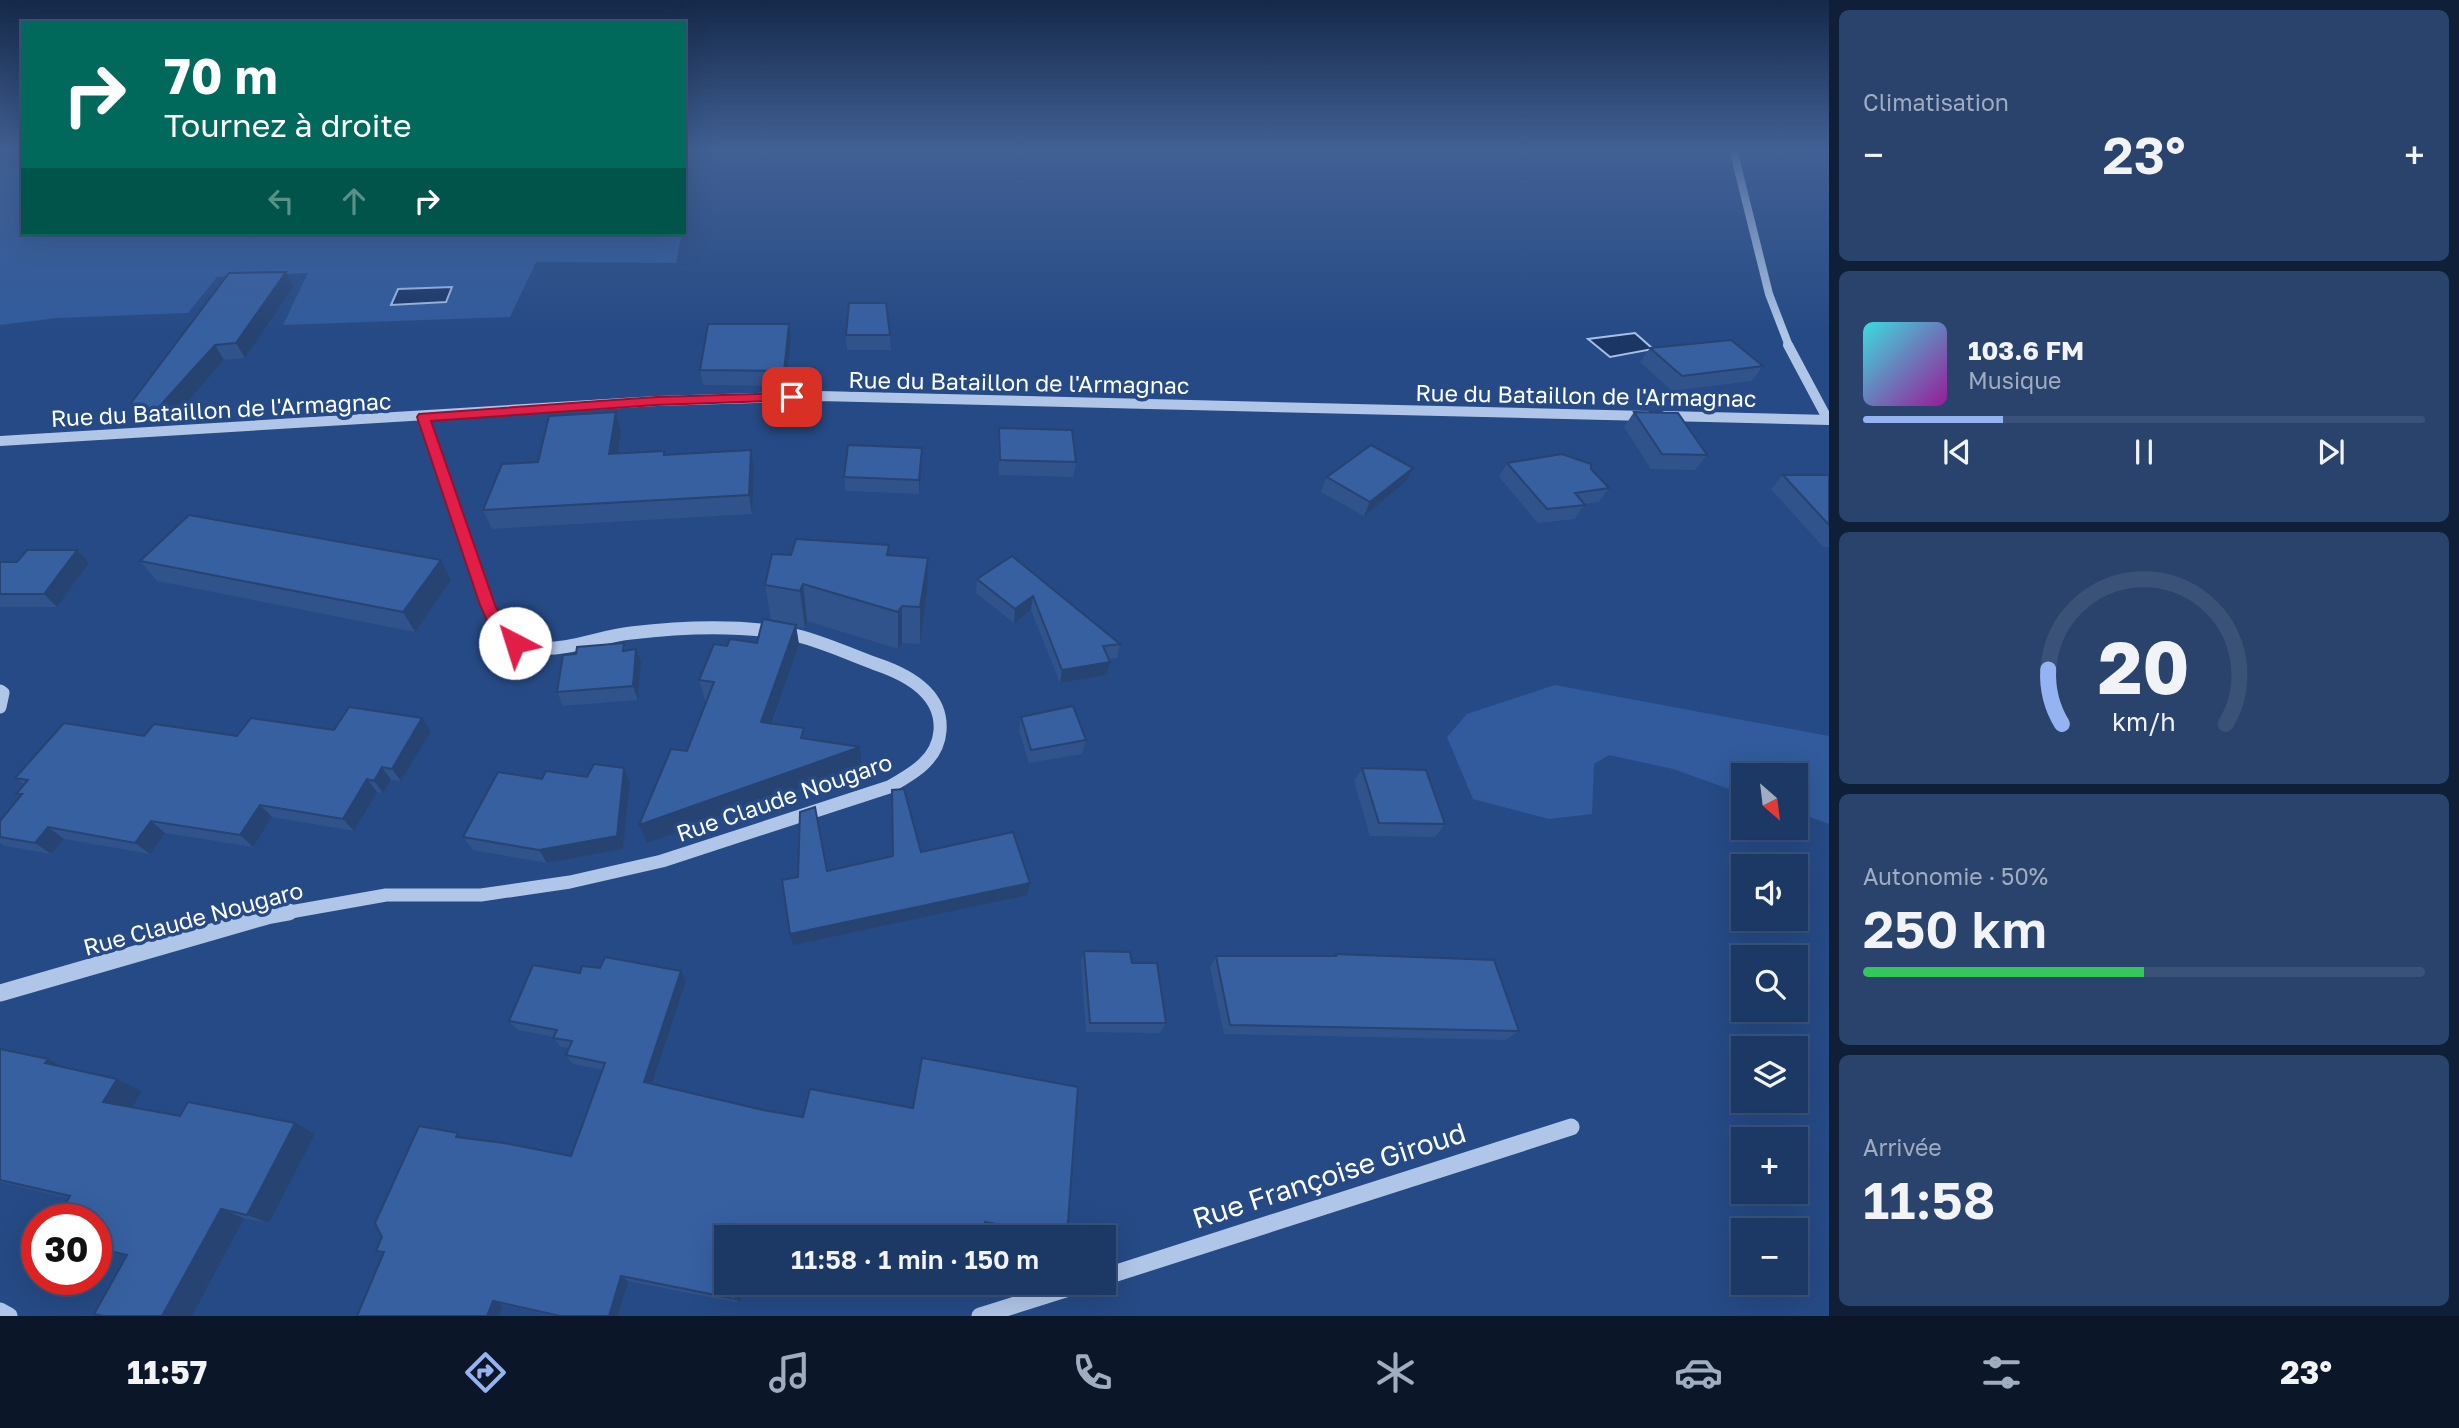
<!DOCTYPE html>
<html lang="fr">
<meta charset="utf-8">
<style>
body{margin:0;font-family:"Golos Text",sans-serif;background:#29436d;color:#f1f3f6;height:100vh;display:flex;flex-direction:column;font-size:26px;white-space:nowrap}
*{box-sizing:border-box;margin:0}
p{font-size:23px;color:#a0acbf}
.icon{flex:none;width:38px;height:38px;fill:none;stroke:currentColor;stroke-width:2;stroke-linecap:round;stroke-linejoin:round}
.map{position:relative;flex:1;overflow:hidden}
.drawer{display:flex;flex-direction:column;gap:10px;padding:10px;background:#0f1f37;width:630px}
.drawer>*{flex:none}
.hud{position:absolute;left:21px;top:21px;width:665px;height:214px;border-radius:0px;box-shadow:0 7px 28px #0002,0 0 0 2px #3a5278;background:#00695c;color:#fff;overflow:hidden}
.needle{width:46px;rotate:152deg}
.controls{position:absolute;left:1731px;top:763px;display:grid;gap:14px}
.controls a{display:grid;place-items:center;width:77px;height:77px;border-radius:0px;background:#1c3864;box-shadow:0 7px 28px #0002,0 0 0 2px #3a5278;font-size:35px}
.speed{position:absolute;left:21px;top:1204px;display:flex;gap:14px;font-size:35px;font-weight:700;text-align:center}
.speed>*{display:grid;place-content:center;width:91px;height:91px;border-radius:50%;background:#1c3864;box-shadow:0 7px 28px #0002,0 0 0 2px #3a5278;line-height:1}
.speed .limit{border:10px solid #d22;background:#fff;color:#111}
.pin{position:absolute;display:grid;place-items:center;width:60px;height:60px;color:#fff;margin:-30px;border-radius:14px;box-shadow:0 4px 10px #0006}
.me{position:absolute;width:77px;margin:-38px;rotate:320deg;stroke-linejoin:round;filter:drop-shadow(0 0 5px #0008)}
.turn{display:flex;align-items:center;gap:24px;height:147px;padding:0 28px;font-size:32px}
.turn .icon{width:91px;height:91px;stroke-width:2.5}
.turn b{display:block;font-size:49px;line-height:60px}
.lanes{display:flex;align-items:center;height:66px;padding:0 28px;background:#0003;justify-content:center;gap:35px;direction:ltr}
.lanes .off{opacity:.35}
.big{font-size:52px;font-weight:600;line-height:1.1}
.drawer .tile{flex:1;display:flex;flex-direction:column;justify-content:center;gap:10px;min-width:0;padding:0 24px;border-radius:10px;background:#29436d}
.drawer .dial{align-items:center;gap:0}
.dial svg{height:182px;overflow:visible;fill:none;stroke:#3a5278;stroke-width:7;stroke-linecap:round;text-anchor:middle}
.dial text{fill:#f1f3f6;stroke:none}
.song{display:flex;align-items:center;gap:21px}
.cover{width:84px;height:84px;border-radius:10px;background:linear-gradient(135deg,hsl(180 70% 55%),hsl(300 70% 35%))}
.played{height:7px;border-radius:4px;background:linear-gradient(90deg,#95b2f1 25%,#3a5278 25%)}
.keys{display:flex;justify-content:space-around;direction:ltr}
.heat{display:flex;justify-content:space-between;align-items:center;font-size:38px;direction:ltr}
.charge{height:10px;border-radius:5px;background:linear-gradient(90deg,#34c759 50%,#3a5278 0)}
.trip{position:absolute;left:714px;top:1225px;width:402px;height:70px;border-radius:0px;background:#1c3864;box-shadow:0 7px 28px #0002,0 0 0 2px #3a5278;font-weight:600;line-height:70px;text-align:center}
.menu{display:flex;height:112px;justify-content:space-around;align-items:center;background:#0b1628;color:#a0acbf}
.menu .icon{width:49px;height:49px}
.menu .current{color:#95b2f1}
.menu b{font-size:32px;color:#f1f3f6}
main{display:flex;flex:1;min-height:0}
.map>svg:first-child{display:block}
.green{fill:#315b9c}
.water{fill:#1b3665;stroke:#a5c0e8;stroke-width:2}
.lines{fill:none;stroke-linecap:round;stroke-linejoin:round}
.minor-far3{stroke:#b0c6e8;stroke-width:8}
.minor-far2{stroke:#b0c6e8;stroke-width:10}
.minor-far1{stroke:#b0c6e8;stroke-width:13}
.minor{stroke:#b0c6e8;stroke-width:17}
.wall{fill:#2f538a}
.shaded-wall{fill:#264371}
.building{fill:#3760a1;stroke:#264371;stroke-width:2}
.route{fill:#e11d48;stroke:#92132f;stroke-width:2}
.labels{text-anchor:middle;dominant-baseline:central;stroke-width:7;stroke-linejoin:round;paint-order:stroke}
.street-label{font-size:23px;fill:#fff;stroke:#264a85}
.near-street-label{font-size:28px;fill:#fff;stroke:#264a85}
</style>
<main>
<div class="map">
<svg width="1829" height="1316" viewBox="0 0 1829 1316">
<rect width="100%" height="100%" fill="#264a85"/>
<!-- green -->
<g class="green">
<path d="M23,167V233H682L676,263L536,262L510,317L283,325L308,273L217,277L188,313L57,318L0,325V170Z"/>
<path d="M1555,685L1829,736V824L1796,812V775H1743V794L1673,769L1609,755L1594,764L1592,814L1549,819L1473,799L1447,737L1467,714Z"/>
</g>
<!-- water -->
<g class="water">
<path d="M452,287L446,302L391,305L398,289Z"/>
<path d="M1635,333L1653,349L1610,357L1588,339Z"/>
</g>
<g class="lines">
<!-- minor-far3 -->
<path class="minor-far3" d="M1733,149L1769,294L1789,346"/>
<!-- minor-far2 -->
<g class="minor-far2">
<path d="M1788,345L1828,420"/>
<path d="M1665,416L1829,420"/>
<path d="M423,417L485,596"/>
<path d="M0,441L656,401L819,396L1647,416"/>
</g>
<!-- minor-far1 -->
<g class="minor-far1">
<path d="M0,691L3,693L0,707"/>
<path d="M279,914L386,895H481L570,882L662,861L889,787C912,774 938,760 940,731C943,693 906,674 876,664C848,654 820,640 790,634C740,625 682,627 631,633C601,636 568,651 537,648C508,645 493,620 484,595"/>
</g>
<!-- minor -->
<g class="minor">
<path d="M0,993L267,916L289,912"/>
<path d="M1104,1277L1571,1127"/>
<path d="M0,1311L9,1316"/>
<path d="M980,1316L1085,1283"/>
</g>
</g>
<!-- wall -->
<g class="wall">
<path d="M293,287L245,358L224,360L169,423L150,424L142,418L131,403Z"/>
<path d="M789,324L791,339L786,386L703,385L700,370Z"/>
<path d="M846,335H890L891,350H847Z"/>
<path d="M1650,348L1763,366L1752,381L1672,391L1640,362Z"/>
<path d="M616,412L621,431L618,454L665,455L754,469L752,514L492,529L483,510L538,462Z"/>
<path d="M1634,412L1707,455L1695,470L1651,469L1624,427Z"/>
<path d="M999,428L1076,462L1073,477L999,475L998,443Z"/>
<path d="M922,448L919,494L845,491L844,477Z"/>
<path d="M1507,463L1591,469L1609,488L1599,502L1585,504L1575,519L1538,523L1499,477Z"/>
<path d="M1413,468L1406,482L1364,516L1321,492L1327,477Z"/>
<path d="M1783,475H1829V547H1823L1771,489Z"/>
<path d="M77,550L89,563L57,607H0V562H17Z"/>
<path d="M791,555H889L927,595L920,644L902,643L898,649L807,621L805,628L796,627L799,645L772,724L806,738L860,747L862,766L647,843L687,751L707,701L705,700L699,680L727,646L757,643L771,620L765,585Z"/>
<path d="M1012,556L1120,644L1117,658L1109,659L1107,675L1060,683L1031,610L1014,623L976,593L977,579Z"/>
<path d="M441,560L451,580L415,632L157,581L140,561Z"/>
<path d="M624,643L626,650L641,663L638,700L563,706L557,692L576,654Z"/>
<path d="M1021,717L1086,740L1082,754L1029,763L1019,731Z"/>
<path d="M431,731L401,781L391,780L383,793L377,792L354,831L272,817L253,847L165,833L150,854L64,839L51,854L5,846L0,843V821L20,797L16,794L24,784L15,778L144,736H237Z"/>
<path d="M1362,768L1445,824L1435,837L1370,836L1354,781Z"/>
<path d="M587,777L630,782L623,849L547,863L473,850L463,837L542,779Z"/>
<path d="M1084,951L1132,963L1166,1023L1160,1033L1086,1032L1081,962Z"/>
<path d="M1335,954L1519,1031L1506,1040L1224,1034L1210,967L1216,956H1333Z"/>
<path d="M580,973L686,981L652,1084L1068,1222L1060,1237H1037L985,1228L984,1237H883L870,1235V1237H726V1283H745L740,1303L628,1281L618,1316H552L503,1305L499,1316H357L384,1254L376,1251L464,1137L571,1156L603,1070L573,1064L566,1055L569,1048L561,1047L553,1038L554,1037L518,1030L509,1021Z"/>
<path d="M0,1049L48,1059L66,1068L117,1079L142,1091L132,1107L180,1116L315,1134L269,1223L244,1218L126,1256L96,1250V1220L69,1198L0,1182Z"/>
<path d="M801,1283H862L859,1296Z"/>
</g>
<!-- shaded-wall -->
<g class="shaded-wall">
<path d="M286,272L293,287L245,358L236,343Z"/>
<path d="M789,324L791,339L786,386L784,371Z"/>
<path d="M215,345L224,360L169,423L158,408Z"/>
<path d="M616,412L621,431L615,473L609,454Z"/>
<path d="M922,448V462L919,494V480Z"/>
<path d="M751,450L754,469L752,514L749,495Z"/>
<path d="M1413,468L1406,482L1364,516L1370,502Z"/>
<path d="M77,550L89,563L57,607L44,594Z"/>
<path d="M928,558L927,595L920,644V607Z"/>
<path d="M441,560L451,580L415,632L403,612Z"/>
<path d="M803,584L807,621L805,628L800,591Z"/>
<path d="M1033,596L1031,610L1014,623L1015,609Z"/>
<path d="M902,606V643L898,649V612Z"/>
<path d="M796,625L799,645L765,742L761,722Z"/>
<path d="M636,649L641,663L638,700L633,686Z"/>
<path d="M1110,662L1107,675L1060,683L1062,670Z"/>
<path d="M422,718L431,731L401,781L392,769Z"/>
<path d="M860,747L862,766L647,843L639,825Z"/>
<path d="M382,767L391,780L383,793L374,781Z"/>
<path d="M624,768L630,782L623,849L547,863L539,850Z"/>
<path d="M367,779L377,792L354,831L343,819Z"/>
<path d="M260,805L272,817L253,847L240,835Z"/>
<path d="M151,821L165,833L150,854L135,843Z"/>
<path d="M48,827L64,839L51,854L35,843Z"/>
<path d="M1030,883L1027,895L793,945L790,934Z"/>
<path d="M681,971L686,981L650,1090L644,1082Z"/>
<path d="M48,1059L74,1072L45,1063Z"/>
<path d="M117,1079L142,1091L128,1114L103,1102Z"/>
<path d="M295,1123L315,1134L269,1223L247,1215Z"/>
<path d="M221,1209L244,1218L192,1316H162Z"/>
<path d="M621,1276L628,1281L618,1316H609Z"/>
<path d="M739,1283H745L740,1303L735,1299Z"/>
<path d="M860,1283H862L859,1296L858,1292Z"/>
<path d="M493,1301L503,1305L499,1316H487Z"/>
</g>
<!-- building -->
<g class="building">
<path d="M286,272L236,343L215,345L158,408L139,409L131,403L229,273Z"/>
<path d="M849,303H886L890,335H846Z"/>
<path d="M708,324H789L784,371L700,370Z"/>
<path d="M1731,340L1763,366L1682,376L1650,348Z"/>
<path d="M616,412L609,454L664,451V455L751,450L749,495L483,510L502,464L538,462L549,416Z"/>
<path d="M1634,412L1678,413L1707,455L1662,454Z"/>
<path d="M999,428L1072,430L1076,462L1000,460Z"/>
<path d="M848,445L922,448L919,480L844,477Z"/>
<path d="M1371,445L1413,468L1370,502L1327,477Z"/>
<path d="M1562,454L1591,464V469L1609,488L1575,493L1585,505L1547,509L1507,463Z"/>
<path d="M1783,475H1829V525Z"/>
<path d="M189,515L441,560L403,612L140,561Z"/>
<path d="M796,539L889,545L887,555L928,558L920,607L902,606L898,612L803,584L800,591L765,585L772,554L791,555Z"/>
<path d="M27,550H77L44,594H0V562H17Z"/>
<path d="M1012,556L1120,644L1103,646L1110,662L1062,670L1033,596L1015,609L977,579Z"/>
<path d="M763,619L796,625L761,722L804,728L801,738L860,747L639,825L671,749L687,751L714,682L699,680L714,644L727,646L730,639L757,643Z"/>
<path d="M624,643L623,651L636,649L633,686L557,692L563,655L576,654L577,647Z"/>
<path d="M1073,706L1086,740L1031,750L1021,717Z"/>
<path d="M349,707L422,718L392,769L382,767L374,781L367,779L343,819L260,805L240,835L151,821L135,843L48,827L35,843L0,837V821L22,794H16L28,780L15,778L64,723L144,736L154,724L237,736L251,718L334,730Z"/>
<path d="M594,764L624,768L617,836L539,850L463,837L498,772L542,779L546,771L587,777Z"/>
<path d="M1362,768L1426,770L1445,824L1379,823Z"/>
<path d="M904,789L921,852L1013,832L1030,883L790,934L782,880L798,877L800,812L815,807L827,871L893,856L892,790Z"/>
<path d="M1084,951L1130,952L1132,963H1157L1166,1023H1090Z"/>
<path d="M1335,954L1494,960L1519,1031L1230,1025L1216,956H1336Z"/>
<path d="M605,957L681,971L644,1082L763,1110L803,1117L810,1089L913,1108L922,1058L1078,1087L1068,1222L1061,1236L985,1222L984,1237H908L869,1229L868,1237H726V1283H739L735,1299L621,1276L609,1316H560L493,1301L487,1316H357L384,1252L376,1251L382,1237L375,1223L419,1126L458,1133L456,1137L504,1143L571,1156L605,1063L566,1055L572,1041L553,1038L557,1030L509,1021L533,965L580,973L582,966L600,968Z"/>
<path d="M0,1049L48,1059L45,1063L117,1079L103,1102L180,1116L188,1102L295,1123L247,1215L221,1209L162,1316H103L94,1314L127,1255L96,1248V1220H56L70,1196L0,1180Z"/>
<path d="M818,1283H860L858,1292Z"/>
</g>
<!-- sky -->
<linearGradient id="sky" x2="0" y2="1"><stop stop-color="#152949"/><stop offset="0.45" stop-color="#416094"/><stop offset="1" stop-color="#416094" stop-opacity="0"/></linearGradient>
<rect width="1829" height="333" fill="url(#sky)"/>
<!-- route -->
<path class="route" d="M792,393L796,394V400L656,405L431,421L495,605L503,621L523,643L521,647H509L491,629L480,605L417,417L419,414L656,397Z"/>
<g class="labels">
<!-- street labels -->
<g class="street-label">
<text transform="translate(1019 382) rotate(1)">Rue du Bataillon de l'Armagnac</text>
<text transform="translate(1586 395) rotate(1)">Rue du Bataillon de l'Armagnac</text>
<text transform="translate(221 409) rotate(-3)">Rue du Bataillon de l'Armagnac</text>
<text transform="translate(784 797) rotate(-19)">Rue Claude Nougaro</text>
<text transform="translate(193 918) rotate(-15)">Rue Claude Nougaro</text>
</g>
<!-- near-street labels -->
<g class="near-street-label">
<text transform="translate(1329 1175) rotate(-18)">Rue Françoise Giroud</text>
</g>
</g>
</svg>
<div class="controls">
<a><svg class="needle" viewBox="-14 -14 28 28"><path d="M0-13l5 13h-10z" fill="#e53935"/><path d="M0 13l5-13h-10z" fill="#a0acbf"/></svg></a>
<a><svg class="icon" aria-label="sound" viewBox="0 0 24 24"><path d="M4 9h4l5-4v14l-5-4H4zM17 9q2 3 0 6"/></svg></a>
<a><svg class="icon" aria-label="search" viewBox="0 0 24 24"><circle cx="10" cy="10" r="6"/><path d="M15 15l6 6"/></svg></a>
<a><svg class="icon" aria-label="layers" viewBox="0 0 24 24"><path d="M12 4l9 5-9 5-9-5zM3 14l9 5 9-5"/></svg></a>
<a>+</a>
<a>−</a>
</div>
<div class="speed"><div class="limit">30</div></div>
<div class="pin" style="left:792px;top:397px;background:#d93025"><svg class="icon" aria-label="arrive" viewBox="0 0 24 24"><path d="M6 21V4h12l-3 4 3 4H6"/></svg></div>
<svg class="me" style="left:515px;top:643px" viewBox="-20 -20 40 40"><circle r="19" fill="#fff"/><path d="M0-13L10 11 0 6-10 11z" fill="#e11d48"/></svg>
<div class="trip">11:58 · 1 min · 150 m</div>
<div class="hud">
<div class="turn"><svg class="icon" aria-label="right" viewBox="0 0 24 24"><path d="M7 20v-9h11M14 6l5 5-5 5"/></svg><div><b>70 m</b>Tournez à droite</div></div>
<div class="lanes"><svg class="icon off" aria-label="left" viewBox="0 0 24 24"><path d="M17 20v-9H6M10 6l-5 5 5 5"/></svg><svg class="icon off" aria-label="ahead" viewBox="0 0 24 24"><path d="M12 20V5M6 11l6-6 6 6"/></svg><svg class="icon" aria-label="right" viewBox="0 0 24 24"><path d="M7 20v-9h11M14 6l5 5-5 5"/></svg></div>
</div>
</div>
<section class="drawer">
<div class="tile"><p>Climatisation</p>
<div class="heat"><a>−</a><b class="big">23°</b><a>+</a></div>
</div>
<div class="tile">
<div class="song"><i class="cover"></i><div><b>103.6 FM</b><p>Musique</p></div></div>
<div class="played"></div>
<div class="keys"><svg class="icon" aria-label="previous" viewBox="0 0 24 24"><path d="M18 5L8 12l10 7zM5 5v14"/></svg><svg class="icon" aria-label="pause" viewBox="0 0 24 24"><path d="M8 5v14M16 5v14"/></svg><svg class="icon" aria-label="next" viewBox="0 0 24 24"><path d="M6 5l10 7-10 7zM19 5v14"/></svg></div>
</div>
<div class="tile dial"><svg viewBox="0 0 100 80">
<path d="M14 69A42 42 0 1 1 86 69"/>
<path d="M14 69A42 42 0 0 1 8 45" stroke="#95b2f1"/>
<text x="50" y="56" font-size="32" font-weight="700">20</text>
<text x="50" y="72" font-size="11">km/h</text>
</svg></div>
<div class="tile"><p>Autonomie · 50%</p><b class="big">250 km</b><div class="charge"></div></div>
<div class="tile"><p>Arrivée</p><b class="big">11:58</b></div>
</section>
</main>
<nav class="menu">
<b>11:57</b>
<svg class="icon current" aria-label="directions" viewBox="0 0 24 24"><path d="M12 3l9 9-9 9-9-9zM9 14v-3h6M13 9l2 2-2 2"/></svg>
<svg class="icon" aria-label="music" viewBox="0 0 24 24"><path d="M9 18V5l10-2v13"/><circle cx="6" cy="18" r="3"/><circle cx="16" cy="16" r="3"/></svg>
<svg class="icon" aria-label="phone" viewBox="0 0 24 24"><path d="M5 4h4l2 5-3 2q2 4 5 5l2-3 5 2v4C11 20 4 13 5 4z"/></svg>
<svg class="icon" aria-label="climate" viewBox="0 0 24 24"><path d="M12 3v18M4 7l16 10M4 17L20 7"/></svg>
<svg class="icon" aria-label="car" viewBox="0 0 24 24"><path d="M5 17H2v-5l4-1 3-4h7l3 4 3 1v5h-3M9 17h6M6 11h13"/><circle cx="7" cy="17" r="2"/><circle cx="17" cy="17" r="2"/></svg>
<svg class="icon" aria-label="filters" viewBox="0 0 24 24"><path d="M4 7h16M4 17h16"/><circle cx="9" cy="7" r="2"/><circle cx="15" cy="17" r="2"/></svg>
<b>23°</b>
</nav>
